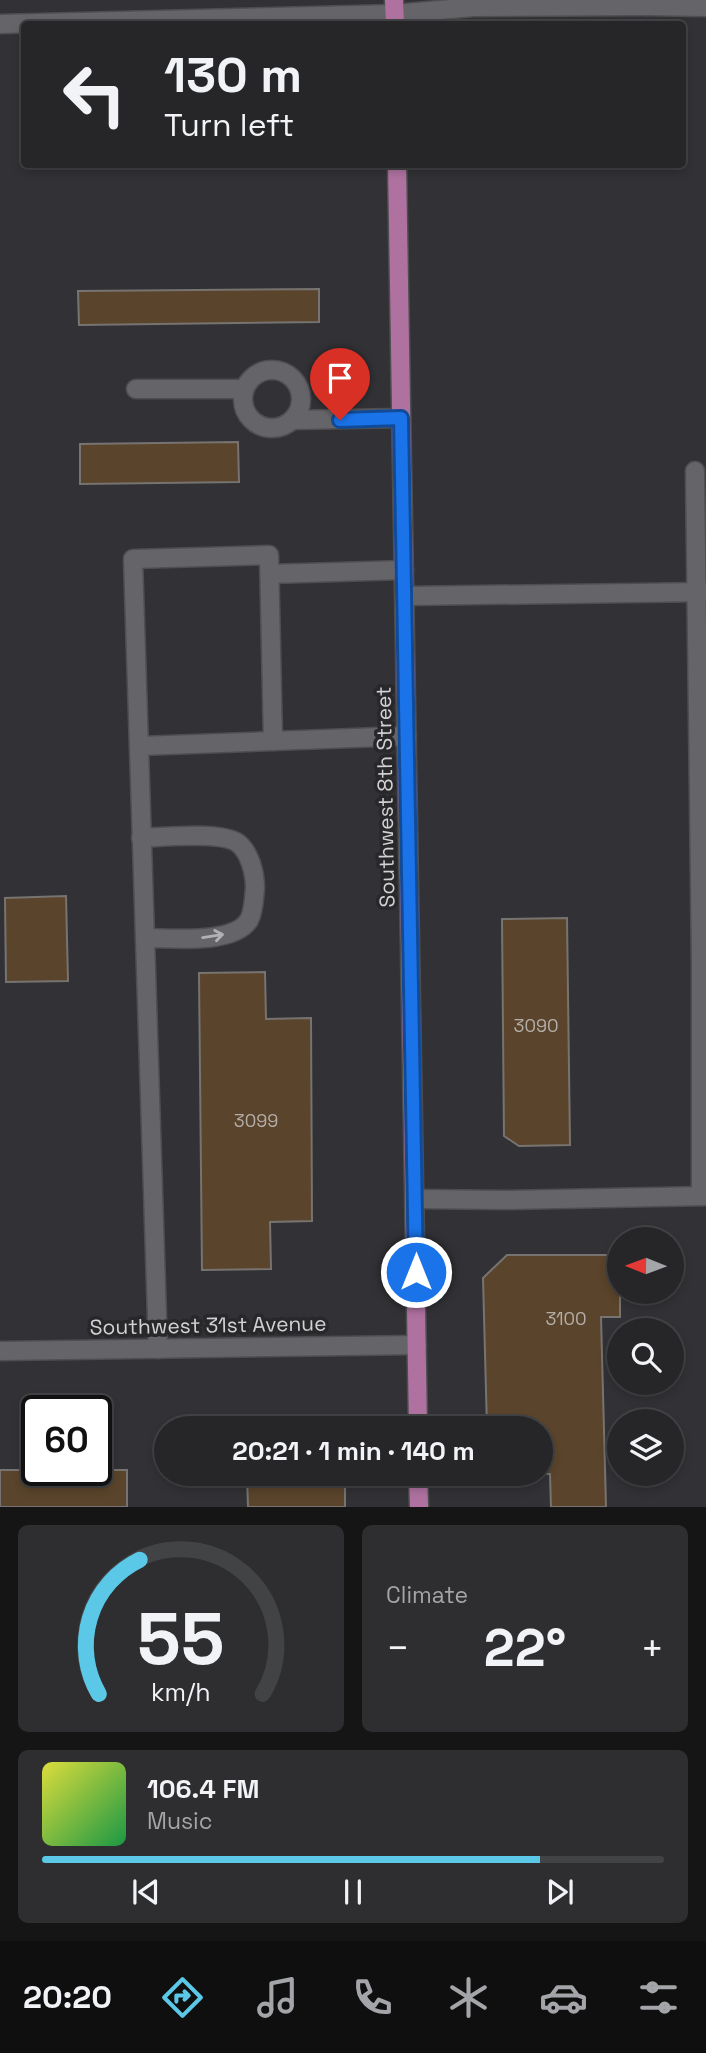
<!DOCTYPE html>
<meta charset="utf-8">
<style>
body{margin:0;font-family:"Space Grotesk",sans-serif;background:#2e2e30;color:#f1f3f6;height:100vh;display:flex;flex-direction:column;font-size:26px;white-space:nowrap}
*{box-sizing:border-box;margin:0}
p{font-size:23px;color:#a4a5a8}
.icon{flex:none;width:38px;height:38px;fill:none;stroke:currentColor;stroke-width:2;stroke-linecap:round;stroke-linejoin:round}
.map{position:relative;height:1507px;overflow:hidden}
.sheet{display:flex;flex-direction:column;gap:18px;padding:18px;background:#151516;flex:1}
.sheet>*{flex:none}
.top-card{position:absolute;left:21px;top:21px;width:665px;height:147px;border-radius:7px;box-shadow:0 4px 10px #0003,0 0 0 2px #424345;background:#262628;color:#f1f3f6;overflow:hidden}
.needle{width:46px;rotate:271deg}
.tools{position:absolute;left:607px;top:1227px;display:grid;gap:14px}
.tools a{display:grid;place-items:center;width:77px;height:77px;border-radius:50%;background:#262628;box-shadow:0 4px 10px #0003,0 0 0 2px #424345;font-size:35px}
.speed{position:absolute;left:21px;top:1395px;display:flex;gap:14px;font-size:35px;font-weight:700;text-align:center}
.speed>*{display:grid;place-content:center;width:91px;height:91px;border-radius:50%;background:#262628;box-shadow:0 4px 10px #0003,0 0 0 2px #424345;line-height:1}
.speed .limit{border:4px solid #111;border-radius:10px;background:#fff;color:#111}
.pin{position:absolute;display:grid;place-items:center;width:60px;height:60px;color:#fff;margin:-72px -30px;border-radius:50% 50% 50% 0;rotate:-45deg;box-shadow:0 0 7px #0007}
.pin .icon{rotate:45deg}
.me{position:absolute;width:77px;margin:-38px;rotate:0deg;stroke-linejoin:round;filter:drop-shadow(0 0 5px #0008)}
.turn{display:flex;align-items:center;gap:24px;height:147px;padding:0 28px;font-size:32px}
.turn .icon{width:91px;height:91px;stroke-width:2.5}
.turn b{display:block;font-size:49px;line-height:60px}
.big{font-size:52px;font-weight:700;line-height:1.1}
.sheet .widget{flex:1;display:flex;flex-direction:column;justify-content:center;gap:10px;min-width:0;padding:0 24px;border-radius:10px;background:#2e2e30}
.sheet .dial{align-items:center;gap:0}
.dial svg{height:182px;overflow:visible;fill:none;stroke:#424345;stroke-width:7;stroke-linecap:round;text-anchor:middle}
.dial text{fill:#f1f3f6;stroke:none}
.song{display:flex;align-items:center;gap:21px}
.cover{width:84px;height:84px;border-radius:10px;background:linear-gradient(135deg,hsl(60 70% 55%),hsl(140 70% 35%))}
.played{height:7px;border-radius:4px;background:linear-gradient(90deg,#5bc8e7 80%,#424345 80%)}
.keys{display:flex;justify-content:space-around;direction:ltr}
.heat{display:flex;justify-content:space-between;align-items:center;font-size:38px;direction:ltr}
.sheet .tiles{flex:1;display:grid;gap:18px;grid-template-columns:1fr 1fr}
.widget:last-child{grid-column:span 2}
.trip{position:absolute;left:154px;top:1416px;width:399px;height:70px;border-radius:35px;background:#262628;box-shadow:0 4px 10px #0003,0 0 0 2px #424345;font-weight:700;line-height:70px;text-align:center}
.tab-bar{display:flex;height:112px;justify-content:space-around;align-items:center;background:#0f0f10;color:#a4a5a8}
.tab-bar .icon{width:49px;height:49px}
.tab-bar .selected{color:#5bc8e7}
.tab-bar b{font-size:32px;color:#f1f3f6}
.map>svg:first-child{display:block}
.building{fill:#5a442b;stroke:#777370;stroke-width:2}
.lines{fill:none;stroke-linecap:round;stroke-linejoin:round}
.service-casing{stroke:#4e4e51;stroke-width:21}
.minor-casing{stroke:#4e4e51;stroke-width:21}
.primary-casing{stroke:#4e4e51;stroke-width:21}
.service{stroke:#656469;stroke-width:18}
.minor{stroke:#656469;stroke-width:18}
.primary{stroke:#af72a0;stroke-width:18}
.oneway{stroke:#b1b1b5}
.route-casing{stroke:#114b97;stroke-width:18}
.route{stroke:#1a73e8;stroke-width:12}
.labels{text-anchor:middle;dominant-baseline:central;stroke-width:7;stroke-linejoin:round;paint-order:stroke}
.number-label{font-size:18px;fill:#b4aeaa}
.street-label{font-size:21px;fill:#d2d2d5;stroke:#28282b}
</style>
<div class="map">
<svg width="706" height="1507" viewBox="0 0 706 1507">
<rect width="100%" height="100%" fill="#323236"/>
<!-- building -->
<g class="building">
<path d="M319,289V322L79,325L78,291Z"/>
<path d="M238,442L239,482L80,484V444Z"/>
<path d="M66,896L68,981L6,982L5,898Z"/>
<path d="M567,918L570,1145L519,1146L504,1136L502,919Z"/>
<path d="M265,972L266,1019L311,1018L312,1221L270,1222L271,1269L202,1270L199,973Z"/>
<path d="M507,1255H620V1317H601L606,1507H551L550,1474H491H541V1428H487L483,1278Z"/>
<rect x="0" y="1470" width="127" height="37"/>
<path d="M345,1474V1507H248L247,1476Z"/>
</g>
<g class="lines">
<defs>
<g id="service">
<path d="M647,6L706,7"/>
<path d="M395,14L473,7L647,6V0"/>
<circle cx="272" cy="399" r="29"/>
<path d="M136,389H244"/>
<path d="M292,420L401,418"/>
<path d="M695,471L701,964V1196"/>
<path d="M270,574L404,570"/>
<path d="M405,596L706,592"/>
<path d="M139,746L273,741"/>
<path d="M141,838C163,837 221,831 238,843C250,853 255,873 255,888C254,897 254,911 249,920C234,945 171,938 145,938"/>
<path d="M158,1349L133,559L269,555L273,741L407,736"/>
</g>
<g id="minor">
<path d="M0,24L395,14"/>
<path d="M416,1199L508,1200L706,1196"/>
<path d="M0,1351L417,1345"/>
</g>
<g id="primary">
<path d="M394,0L395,24"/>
<path d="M397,164L418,1428"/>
<path d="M418,1474L419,1507"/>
</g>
</defs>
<!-- service casing -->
<use href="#service" class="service-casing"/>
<!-- minor casing -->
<use href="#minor" class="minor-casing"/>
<!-- primary casing -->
<use href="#primary" class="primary-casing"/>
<!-- service -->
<use href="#service" class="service"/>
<!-- minor -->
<use href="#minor" class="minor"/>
<!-- primary -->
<use href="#primary" class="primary"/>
</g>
<!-- one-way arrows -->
<defs><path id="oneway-shaft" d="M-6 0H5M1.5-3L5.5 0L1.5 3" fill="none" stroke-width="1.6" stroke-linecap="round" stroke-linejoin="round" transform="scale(1.75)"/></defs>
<use class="oneway" href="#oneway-shaft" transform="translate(213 936) rotate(-9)"/>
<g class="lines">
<defs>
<path id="route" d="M340,420L401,418L416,1272"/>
</defs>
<!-- route casing -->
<use href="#route" class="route-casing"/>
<!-- route -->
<use href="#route" class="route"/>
</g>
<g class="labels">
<!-- number labels -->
<g class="number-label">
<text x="536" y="1025">3090</text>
<text x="256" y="1120">3099</text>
<text x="566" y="1318">3100</text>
</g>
<!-- street labels -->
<g class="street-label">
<text transform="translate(385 797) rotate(-91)">Southwest 8th Street</text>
<text transform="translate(208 1325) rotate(-1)">Southwest 31st Avenue</text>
</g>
</g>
</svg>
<div class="tools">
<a><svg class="needle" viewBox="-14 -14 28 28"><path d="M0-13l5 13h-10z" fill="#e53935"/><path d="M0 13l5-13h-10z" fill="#a4a5a8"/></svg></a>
<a><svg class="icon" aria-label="search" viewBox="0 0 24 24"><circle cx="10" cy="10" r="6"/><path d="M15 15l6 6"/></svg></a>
<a><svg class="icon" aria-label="layers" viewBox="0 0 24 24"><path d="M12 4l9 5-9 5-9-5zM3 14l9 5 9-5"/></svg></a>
</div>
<div class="speed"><div class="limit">60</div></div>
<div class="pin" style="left:340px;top:420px;background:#d93025"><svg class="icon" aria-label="arrive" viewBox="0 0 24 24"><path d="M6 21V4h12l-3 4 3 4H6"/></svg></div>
<svg class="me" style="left:416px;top:1272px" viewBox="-20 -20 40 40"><circle r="17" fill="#1a73e8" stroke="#fff" stroke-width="3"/><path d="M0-11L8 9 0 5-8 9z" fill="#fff"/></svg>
<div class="trip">20:21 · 1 min · 140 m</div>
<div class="top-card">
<div class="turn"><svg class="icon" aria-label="left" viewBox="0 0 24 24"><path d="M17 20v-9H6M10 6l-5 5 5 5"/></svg><div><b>130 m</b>Turn left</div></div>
</div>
</div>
<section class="sheet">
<div class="tiles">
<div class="widget dial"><svg viewBox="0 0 100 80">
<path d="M14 69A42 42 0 1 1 86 69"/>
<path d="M14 69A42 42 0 0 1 32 10" stroke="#5bc8e7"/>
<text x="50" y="56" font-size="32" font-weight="700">55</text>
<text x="50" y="72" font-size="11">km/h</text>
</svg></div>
<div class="widget"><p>Climate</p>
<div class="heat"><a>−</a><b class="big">22°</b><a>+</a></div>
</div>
<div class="widget">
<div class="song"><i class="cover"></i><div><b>106.4 FM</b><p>Music</p></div></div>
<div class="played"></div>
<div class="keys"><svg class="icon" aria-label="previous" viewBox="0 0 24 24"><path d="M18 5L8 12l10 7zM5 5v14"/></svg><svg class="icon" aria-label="pause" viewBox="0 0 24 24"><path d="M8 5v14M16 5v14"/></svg><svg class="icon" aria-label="next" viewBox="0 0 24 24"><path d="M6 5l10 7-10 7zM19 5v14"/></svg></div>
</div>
</div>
</section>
<nav class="tab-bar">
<b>20:20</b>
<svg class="icon selected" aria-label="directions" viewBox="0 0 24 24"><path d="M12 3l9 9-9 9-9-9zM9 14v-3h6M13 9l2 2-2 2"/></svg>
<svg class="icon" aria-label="music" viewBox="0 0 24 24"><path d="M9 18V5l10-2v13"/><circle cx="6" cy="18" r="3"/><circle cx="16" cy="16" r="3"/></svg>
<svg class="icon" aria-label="phone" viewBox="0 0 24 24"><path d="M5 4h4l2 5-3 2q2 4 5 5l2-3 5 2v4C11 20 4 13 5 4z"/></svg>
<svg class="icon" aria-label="climate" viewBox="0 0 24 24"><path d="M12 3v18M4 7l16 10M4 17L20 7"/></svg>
<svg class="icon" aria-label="car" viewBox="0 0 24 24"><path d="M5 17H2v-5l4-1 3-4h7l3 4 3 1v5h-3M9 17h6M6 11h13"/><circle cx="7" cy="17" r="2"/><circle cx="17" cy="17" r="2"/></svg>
<svg class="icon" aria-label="filters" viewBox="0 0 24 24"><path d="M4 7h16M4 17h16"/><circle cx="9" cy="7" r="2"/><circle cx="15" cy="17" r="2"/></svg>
</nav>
